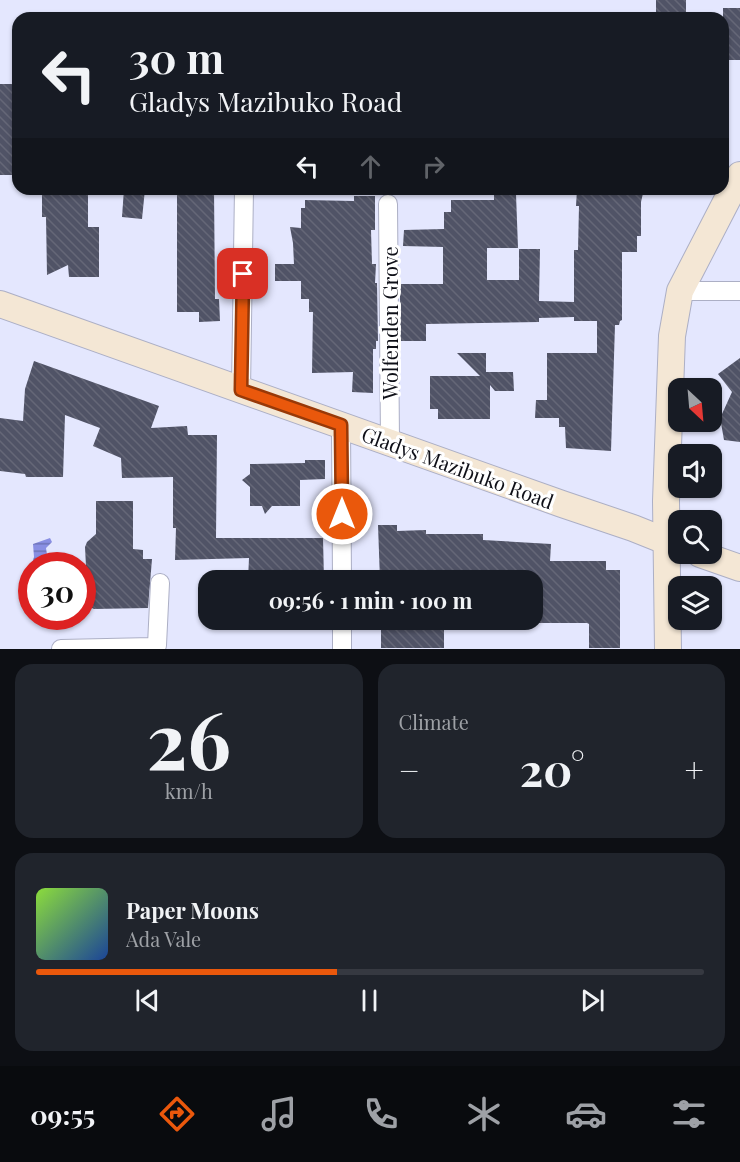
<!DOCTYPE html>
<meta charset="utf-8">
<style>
body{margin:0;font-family:"Playfair Display",serif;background:#20242c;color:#f1f3f6;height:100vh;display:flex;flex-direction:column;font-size:22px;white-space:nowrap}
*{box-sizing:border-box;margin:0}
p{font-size:20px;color:#9ea1a6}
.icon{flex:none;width:33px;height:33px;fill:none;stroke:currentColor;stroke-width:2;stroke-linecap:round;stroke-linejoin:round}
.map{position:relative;height:649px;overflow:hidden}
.side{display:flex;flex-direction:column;gap:15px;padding:15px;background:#0d0f14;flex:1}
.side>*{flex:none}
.top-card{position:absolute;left:12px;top:12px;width:717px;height:183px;border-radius:18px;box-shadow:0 2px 4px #0004;background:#171b24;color:#f1f3f6;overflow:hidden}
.needle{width:39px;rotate:154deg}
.fabs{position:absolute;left:668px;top:378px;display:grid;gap:12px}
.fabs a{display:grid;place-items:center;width:54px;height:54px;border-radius:12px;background:#171b24;box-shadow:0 2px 4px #0004;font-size:30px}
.speed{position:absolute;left:18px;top:552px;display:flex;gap:12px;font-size:30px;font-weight:700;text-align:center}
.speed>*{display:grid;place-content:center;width:78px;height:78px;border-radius:50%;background:#171b24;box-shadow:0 2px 4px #0004;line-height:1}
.speed .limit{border:9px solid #d22;background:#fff;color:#111}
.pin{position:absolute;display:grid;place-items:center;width:51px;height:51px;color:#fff;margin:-26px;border-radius:12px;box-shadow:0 3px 9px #0006}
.me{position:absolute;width:66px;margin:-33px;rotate:0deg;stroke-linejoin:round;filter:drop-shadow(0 0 4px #0008)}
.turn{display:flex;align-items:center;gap:21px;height:126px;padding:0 18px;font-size:27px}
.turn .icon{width:78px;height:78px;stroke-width:2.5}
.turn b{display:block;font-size:42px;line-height:51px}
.lanes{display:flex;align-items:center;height:57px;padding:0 18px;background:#0003;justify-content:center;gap:30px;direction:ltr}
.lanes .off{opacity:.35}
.big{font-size:45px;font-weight:700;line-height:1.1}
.side .widget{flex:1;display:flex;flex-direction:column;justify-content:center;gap:9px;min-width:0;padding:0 21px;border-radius:18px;background:#20242c}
.side .dial{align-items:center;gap:0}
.dial b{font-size:78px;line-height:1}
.song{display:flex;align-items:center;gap:18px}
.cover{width:72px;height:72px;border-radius:9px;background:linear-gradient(135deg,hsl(90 70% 55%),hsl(220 70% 35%))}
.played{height:6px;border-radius:3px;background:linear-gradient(90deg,#ea580c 45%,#363941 45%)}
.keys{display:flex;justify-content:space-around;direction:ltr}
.heat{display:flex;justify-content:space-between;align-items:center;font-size:33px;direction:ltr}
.side .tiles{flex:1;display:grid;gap:15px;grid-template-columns:1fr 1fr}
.widget:last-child{grid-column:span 2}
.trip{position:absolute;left:198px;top:570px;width:345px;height:60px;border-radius:18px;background:#171b24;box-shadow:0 2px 4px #0004;font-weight:700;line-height:60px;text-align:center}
.menu{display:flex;height:96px;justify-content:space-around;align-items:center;background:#090b0e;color:#9ea1a6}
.menu .icon{width:42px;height:42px}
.menu .current{color:#ea580c}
.menu b{font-size:27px;color:#f1f3f6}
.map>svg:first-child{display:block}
.water{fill:url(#water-rules)}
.building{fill:url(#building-back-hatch)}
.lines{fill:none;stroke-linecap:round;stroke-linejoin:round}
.street-casing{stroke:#acafc5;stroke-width:20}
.secondary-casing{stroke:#acafc5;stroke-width:28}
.street{stroke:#fff;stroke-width:18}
.secondary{stroke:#f4e7d5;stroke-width:26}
.route-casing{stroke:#983908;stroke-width:15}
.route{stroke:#ea580c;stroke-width:10}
.labels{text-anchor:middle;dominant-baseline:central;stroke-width:6;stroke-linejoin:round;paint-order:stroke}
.street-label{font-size:20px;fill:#0e0f17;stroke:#fff}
</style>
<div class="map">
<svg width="740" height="649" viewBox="0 0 740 649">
<defs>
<pattern id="water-rules" width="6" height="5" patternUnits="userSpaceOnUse" patternTransform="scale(1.5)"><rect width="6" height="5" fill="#898fe3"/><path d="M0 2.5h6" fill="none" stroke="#6e73b7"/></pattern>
<pattern id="building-back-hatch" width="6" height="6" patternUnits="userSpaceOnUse" patternTransform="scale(1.5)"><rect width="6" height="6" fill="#505366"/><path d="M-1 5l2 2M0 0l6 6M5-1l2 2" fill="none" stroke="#656777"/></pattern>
</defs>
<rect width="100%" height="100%" fill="#e4e7fe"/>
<!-- water -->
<path class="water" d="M50,538L52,542L46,548L48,561L47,565L31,567L34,557L33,544Z"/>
<!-- building -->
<g class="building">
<rect x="656" y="0" width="30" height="18"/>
<rect x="723" y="8" width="17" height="52"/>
<path d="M0,84H15V94L18,93V121H16L17,175H0Z"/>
<path d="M42,189H88V227H99V277H69L68,265L47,275L46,217H42Z"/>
<path d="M124,189H145L142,219L122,217Z"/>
<path d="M180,189H214L215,299H219L220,321L199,322V312H177V190Z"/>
<path d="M494,189H514V194H516L518,248H487V280H519V249H540L539,301L574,302V250H578L579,206H576L577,189H644L641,202V236H637V252H622V320L620,321L619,325H615L611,451L566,448L565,427H559V418H535L536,400H547V353H597V321H574V317L539,318V322L426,324V341H400V284H443V247L403,246L404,230L444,229V212H451V200H494Z"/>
<path d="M354,196H375V230H371L372,264H376L375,283H377L378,341H376V349H373V393L352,392L353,372L312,373L313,312H309V299H301V281H275V264H294L293,243L290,227L301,228V208H305V200L354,201Z"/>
<path d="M457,353H486V372H513L514,391H495L490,385V419H438V409H430V376H480Z"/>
<path d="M740,358V442L724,440L721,423L722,414L732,392L718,374Z"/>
<path d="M34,361L159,406L151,428L187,426L188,435H217L216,538H323L324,580H248L249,558L175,560L176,528H173V477L122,478L121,458L93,446L100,428L65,415L63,477H26L25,474L0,471V418L23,421L25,389Z"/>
<path d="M305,460H325V479L300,480V506H272L265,514L262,506H250V487L242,480L250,474V464L305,463Z"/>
<path d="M96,501H133V549L143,550V559H152L148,608L94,609L88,606L85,547L87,542L96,534Z"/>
<path d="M378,525H397V531L426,530V534H483V540L551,544L550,561H606V570H620V648H589V624L587,623H532V580H462V578L380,580Z"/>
<rect x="381" y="620" width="63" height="28"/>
</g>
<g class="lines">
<defs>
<g id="street">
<path d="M388,204L390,442"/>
<path d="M680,291H740"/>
<path d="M241,390L244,189"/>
<path d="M341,425L342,580"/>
<path d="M342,620V649"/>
<path d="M61,649L152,647L157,645L160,583"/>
</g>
<g id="secondary">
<path d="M0,304L562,504L633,528L678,546"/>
<path d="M700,554L740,568"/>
<path d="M668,649L666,501L672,336L680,291L740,175"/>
</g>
</defs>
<!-- street casing -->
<use href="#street" class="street-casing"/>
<!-- secondary casing -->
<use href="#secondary" class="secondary-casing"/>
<!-- street -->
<use href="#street" class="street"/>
<!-- secondary -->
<use href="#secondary" class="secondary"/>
</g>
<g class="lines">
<defs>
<path id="route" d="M243,274L241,390L341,425L342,514"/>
</defs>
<!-- route casing -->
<use href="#route" class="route-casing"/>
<!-- route -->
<use href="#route" class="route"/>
</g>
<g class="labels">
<!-- street labels -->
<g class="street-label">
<text transform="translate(389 323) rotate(-90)">Wolfenden Grove</text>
<text transform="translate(458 467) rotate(20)">Gladys Mazibuko Road</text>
</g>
</g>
</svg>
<div class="fabs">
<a><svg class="needle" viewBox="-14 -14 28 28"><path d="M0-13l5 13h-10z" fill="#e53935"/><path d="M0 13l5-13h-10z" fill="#9ea1a6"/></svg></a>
<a><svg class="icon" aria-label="sound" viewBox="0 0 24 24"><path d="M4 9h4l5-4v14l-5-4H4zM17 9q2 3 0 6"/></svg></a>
<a><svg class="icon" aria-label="search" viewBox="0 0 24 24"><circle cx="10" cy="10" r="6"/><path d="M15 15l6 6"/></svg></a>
<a><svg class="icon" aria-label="layers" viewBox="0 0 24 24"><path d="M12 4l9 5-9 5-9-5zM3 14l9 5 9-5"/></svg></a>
</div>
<div class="speed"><div class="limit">30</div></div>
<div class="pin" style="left:243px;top:274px;background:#d93025"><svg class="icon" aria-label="arrive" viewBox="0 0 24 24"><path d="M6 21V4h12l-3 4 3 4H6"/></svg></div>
<svg class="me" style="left:342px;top:514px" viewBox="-20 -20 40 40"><circle r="17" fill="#ea580c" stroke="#fff" stroke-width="3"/><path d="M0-11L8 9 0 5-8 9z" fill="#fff"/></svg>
<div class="trip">09:56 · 1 min · 100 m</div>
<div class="top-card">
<div class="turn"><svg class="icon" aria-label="left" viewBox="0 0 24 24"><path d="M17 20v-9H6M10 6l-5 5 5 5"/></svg><div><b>30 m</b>Gladys Mazibuko Road</div></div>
<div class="lanes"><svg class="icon" aria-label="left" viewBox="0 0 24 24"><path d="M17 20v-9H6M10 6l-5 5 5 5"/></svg><svg class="icon off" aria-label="ahead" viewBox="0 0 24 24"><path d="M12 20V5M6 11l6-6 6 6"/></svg><svg class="icon off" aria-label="right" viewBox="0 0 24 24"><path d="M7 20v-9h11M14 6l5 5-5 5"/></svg></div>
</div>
</div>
<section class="side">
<div class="tiles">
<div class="widget dial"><b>26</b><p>km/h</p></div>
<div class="widget"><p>Climate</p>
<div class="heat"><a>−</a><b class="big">20°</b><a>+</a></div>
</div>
<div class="widget">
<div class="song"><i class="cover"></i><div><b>Paper Moons</b><p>Ada Vale</p></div></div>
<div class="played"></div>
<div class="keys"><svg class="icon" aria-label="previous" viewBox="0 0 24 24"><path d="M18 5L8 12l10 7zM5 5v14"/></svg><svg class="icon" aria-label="pause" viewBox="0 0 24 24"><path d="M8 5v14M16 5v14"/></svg><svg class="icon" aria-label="next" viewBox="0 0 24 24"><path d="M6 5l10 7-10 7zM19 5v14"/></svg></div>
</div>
</div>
</section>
<nav class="menu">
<b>09:55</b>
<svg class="icon current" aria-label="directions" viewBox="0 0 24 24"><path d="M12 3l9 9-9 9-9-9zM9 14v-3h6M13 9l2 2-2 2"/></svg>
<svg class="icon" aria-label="music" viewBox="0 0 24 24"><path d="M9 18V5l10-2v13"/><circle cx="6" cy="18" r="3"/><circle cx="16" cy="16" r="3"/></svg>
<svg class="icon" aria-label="phone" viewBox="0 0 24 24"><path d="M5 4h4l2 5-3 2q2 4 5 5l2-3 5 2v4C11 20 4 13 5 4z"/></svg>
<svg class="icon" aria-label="climate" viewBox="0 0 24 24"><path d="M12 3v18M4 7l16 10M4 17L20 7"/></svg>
<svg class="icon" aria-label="car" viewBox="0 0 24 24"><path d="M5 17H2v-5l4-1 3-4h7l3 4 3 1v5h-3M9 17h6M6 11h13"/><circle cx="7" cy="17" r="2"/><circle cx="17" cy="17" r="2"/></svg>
<svg class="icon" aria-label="filters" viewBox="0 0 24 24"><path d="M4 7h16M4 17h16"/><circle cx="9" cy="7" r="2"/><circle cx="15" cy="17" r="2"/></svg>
</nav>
